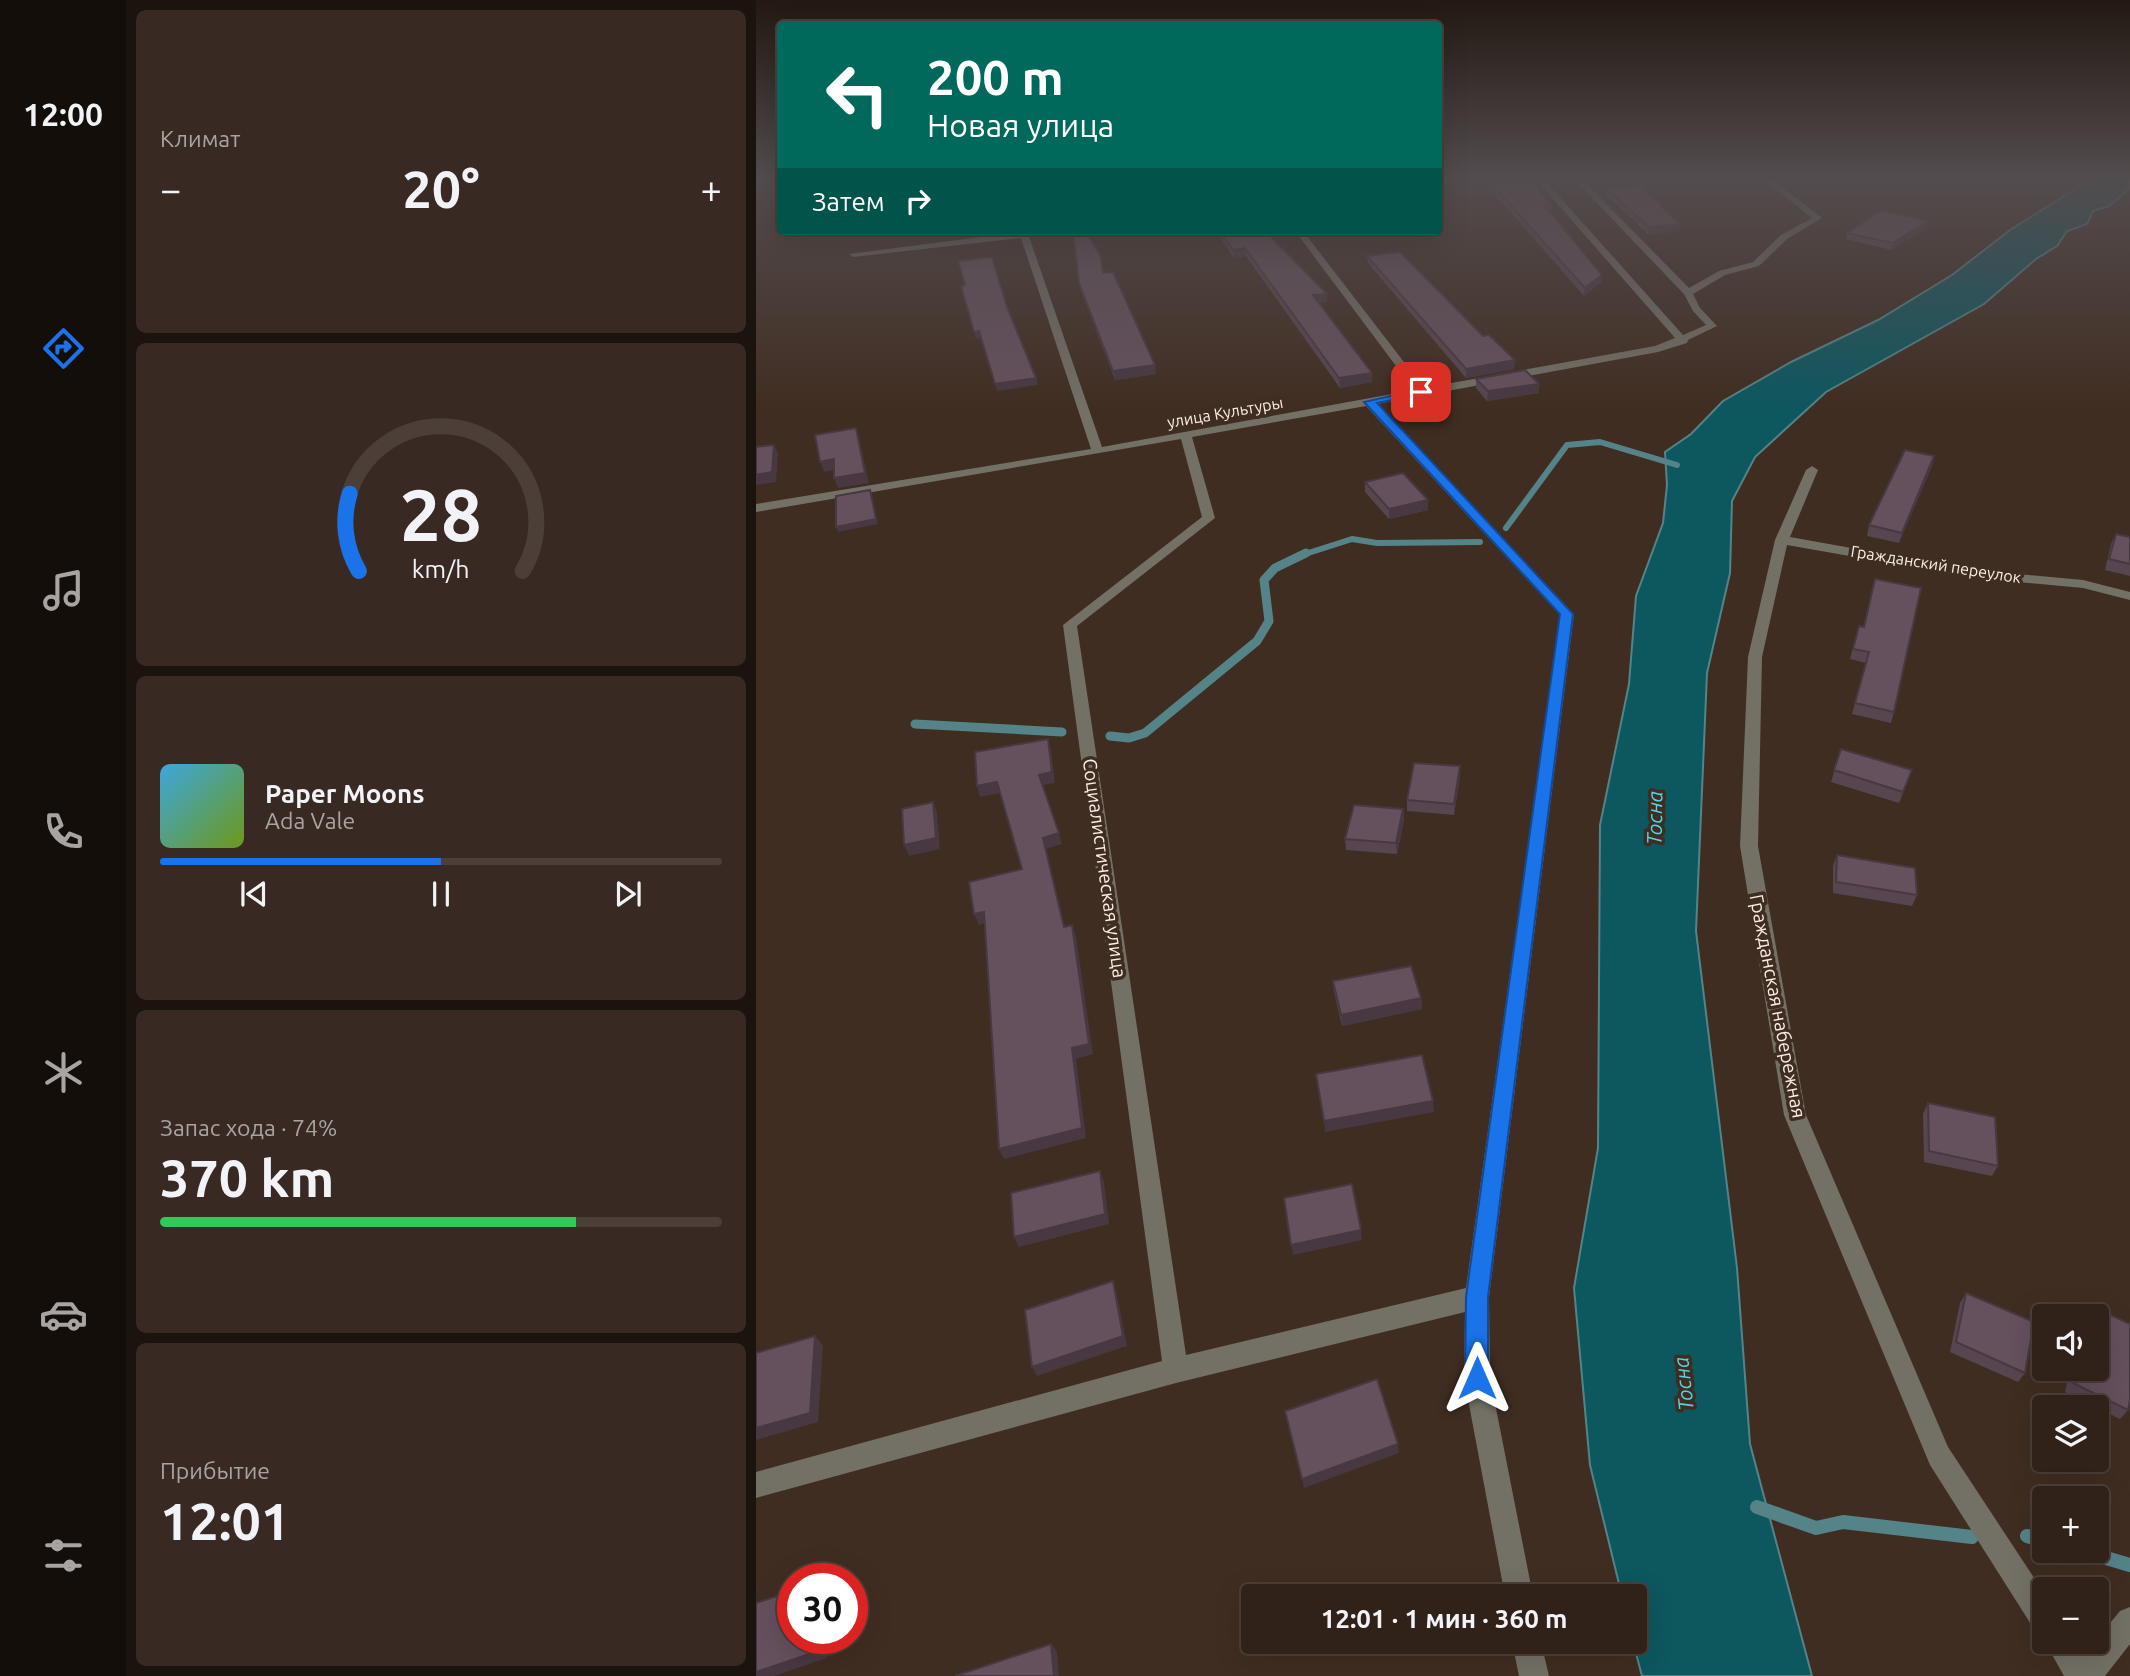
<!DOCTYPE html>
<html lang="ru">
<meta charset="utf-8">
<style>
body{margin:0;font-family:Ubuntu,sans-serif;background:#382a22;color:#f1f3f6;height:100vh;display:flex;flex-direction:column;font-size:26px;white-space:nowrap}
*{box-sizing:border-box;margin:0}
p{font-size:23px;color:#a8a4a2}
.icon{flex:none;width:38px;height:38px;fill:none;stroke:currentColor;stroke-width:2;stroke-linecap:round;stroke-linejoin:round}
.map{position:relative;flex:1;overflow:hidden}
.panel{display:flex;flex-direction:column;gap:10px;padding:10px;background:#1a130e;width:630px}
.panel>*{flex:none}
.hud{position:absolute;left:21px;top:21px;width:665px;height:214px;border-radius:7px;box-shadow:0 7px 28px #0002,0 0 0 2px #4b3f38;background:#00695c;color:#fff;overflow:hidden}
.controls{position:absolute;left:1276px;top:1304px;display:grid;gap:14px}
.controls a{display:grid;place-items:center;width:77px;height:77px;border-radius:7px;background:#302219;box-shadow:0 7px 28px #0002,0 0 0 2px #4b3f38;font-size:35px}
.speed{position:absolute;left:21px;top:1563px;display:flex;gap:14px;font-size:35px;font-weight:700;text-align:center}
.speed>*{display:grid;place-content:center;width:91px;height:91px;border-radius:50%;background:#302219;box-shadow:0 7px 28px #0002,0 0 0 2px #4b3f38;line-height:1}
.speed .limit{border:10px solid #d22;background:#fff;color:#111}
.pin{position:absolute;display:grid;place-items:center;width:60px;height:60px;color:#fff;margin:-30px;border-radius:14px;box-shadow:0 4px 10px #0006}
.me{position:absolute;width:77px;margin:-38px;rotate:0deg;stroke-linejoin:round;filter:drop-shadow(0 0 5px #0008)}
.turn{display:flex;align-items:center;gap:24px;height:147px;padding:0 35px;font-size:32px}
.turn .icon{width:91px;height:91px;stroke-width:2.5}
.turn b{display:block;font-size:49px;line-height:60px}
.then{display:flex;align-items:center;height:66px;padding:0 35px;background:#0003;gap:14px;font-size:26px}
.big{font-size:52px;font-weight:700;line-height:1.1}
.panel .widget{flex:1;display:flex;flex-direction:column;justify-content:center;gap:10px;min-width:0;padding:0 24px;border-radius:10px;background:#382a22}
.panel .dial{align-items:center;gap:0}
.dial svg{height:182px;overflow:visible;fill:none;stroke:#4b3f38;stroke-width:7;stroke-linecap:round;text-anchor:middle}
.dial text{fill:#f1f3f6;stroke:none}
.song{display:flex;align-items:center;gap:21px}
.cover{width:84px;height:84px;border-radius:10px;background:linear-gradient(135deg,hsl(200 70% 55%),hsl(80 70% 35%))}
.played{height:7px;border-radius:4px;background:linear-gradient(90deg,#1a73e8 50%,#4b3f38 50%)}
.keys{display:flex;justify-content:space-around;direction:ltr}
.heat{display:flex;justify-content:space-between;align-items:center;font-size:38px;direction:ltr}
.charge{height:10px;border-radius:5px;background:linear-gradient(90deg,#34c759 74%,#4b3f38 0)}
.trip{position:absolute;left:485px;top:1584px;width:406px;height:70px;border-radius:7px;background:#302219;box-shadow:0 7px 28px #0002,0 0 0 2px #4b3f38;font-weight:700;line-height:70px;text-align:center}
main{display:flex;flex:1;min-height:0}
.tab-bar{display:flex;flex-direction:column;width:126px;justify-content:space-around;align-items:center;background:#130e0a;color:#a8a4a2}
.tab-bar .icon{width:49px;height:49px}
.tab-bar .active{color:#1a73e8}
.tab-bar b{font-size:32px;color:#f1f3f6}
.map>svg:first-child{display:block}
.water{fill:#0d575f;stroke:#548488;stroke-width:2}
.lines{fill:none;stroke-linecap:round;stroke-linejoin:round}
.stream-far2{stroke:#548488;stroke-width:6}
.stream-far1{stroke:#548488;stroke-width:9}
.stream{stroke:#548488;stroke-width:14}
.minor{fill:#737066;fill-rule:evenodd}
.wall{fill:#574550}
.shaded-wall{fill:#473841}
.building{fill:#65505d;stroke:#473841;stroke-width:2}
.route{fill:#1a73e8;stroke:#114b97;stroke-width:2}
.labels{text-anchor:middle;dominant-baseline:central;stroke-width:7;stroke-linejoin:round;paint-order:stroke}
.far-street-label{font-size:16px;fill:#fbeee6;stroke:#402d21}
.street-label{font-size:19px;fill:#fbeee6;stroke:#402d21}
.water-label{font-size:21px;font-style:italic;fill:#52d4e4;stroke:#402d21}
</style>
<main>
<nav class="tab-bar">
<b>12:00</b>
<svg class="icon active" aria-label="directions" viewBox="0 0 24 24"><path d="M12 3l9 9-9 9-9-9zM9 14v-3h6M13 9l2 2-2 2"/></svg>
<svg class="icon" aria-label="music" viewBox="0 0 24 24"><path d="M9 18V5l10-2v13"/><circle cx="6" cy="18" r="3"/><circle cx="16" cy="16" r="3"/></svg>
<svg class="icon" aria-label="phone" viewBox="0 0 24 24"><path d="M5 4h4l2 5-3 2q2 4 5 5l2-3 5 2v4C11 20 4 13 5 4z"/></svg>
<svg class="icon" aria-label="climate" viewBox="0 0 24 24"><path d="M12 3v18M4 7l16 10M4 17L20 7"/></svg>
<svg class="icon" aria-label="car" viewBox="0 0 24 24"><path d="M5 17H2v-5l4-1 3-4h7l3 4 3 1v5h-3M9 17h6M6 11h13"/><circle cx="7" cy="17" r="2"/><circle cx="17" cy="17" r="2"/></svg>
<svg class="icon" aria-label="filters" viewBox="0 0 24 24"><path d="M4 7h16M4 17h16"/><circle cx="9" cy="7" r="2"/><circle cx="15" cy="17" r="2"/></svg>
</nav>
<section class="panel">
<div class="widget"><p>Климат</p>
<div class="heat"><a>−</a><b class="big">20°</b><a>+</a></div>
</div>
<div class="widget dial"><svg viewBox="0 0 100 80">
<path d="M14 69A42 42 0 1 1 86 69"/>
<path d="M14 69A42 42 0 0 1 10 35" stroke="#1a73e8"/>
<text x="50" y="56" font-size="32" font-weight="700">28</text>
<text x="50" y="72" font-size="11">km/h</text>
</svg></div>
<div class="widget">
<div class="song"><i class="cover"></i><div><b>Paper Moons</b><p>Ada Vale</p></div></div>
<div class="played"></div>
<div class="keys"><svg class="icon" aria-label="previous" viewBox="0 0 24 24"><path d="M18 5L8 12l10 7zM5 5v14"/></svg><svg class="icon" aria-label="pause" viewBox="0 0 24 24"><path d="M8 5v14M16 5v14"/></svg><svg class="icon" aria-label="next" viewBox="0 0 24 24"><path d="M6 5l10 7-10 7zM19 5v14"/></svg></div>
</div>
<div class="widget"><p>Запас хода · 74%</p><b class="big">370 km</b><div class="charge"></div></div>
<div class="widget"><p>Прибытие</p><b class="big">12:01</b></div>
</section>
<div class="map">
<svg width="1374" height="1676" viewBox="0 0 1374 1676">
<rect width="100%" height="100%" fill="#402d21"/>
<!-- water -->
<path class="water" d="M1340,176H1374V188L1353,206L1337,211L1331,224L1311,231L1301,246L1280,259L1228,304L1070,392L999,457L976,501L974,573L951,673L940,931L981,1268L994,1444L1056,1676H886L877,1642L878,1596H866L834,1465L818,1288L842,1148L844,825L873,684L880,596L907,523L911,485L909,452L935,434L967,401L1035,362L1122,320L1196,275L1254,230Z"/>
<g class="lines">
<!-- stream-far2 -->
<g class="stream-far2">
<path d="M750,528L811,445L844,442L921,465"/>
<path d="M546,555L596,539L621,543L724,542"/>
</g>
<!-- stream-far1 -->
<g class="stream-far1">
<path d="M159,724L306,732"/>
<path d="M354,736L373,738L389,733L501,641L513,621L508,580L519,568L550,553"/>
</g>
<!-- stream -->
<g class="stream">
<path d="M1001,1507L1060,1528L1087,1522L1216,1537"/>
<path d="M1271,1536L1288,1541"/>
<path d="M1323,1550L1374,1565"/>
</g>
<!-- minor -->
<g class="minor">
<path d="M777,176H785L927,335L950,325L937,311L928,294L815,176H823L933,288L963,271L997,262L1025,235L1056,218L1003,176H1012L1066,218L1031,239L1003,266L969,275L937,294L944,308L961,326L932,340L931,343L902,352L621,404L818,614L733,1297L734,1378L777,1596H749L708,1378L709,1312L420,1383L0,1498V1472L406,1361L307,625L446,517L425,439L0,512V504L335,449L265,238L97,257L93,254L271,231L346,447L658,390L539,231H547L668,388L899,346L919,338ZM610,406L804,615L710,1288L430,1355L321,626L459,518L436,437Z"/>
<path d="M1056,466L1062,470L1034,537L1218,570L1327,580L1374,592V600L1327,588L1218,578L1031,545L1006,657L1002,846L1050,1115L1192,1447L1288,1593V1633L1278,1629L1174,1465L1028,1115L984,846L992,657L1019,540L1050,470Z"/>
<path d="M1374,1607V1644L1349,1676H1308L1289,1642H1320L1328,1655L1364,1611Z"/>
<path d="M756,1642H785L793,1676H763Z"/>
</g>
</g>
<!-- wall -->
<g class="wall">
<path d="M723,176H772L795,205V212L846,275L845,282L828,296Z"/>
<path d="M850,188L924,224L923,231L892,234L849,194Z"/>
<path d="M1171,228L1135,250L1090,239L1091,233Z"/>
<path d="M460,231H511V233L571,302L563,303L616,373V382L584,388L490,256L478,258Z"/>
<path d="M611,256L727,336L758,369L710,378L612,263Z"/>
<path d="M347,273L400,374L359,380L325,291L323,283Z"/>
<path d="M720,379L783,384V393L731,401L720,388Z"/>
<path d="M1178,456L1176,466L1143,543L1111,536L1113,525Z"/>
<path d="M609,482L672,500V510L633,519L609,492Z"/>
<path d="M1360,534L1374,537V576L1349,570L1355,544Z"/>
<path d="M1103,626L1138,712L1135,723L1096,714L1110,663L1094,659Z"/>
<path d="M1085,749L1156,770L1143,803L1075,782Z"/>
<path d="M704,777L698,815L651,811V800Z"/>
<path d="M647,809L648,820L641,854L590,850L589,839Z"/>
<path d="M1081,855L1161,895L1156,906L1077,893V866Z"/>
<path d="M577,981L665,998L666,1009L586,1026L578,992Z"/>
<path d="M1172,1103L1242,1166L1236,1176L1168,1162L1167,1114Z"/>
<path d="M1210,1293L1269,1373L1262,1382L1194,1352L1204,1303Z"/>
<path d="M1333,1305L1374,1324V1400L1372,1410L1364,1419L1340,1407L1309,1392L1314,1368H1340V1316H1325Z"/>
</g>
<!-- shaded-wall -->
<g class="shaded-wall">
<path d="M701,176L698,183L682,185V178Z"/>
<path d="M1172,221L1171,228L1135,250L1137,243Z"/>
<path d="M924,224L923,231L892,234L893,227Z"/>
<path d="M489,248L490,256L478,258L477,250Z"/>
<path d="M846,275L845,282L828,296L829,288Z"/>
<path d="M571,294V302L558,304L557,295Z"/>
<path d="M223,331L225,338L220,339L218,332Z"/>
<path d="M759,360L758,369L710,378V369Z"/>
<path d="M399,365L400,374L359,380L357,371Z"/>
<path d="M616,373V382L584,388L583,378Z"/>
<path d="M280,378L282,385L241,391L239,384Z"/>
<path d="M783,384V393L731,401L732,391Z"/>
<path d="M100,428L103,438L113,483L82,488L78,478Z"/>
<path d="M18,445L22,454L20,482L0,485V475Z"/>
<path d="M1178,456L1176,466L1143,543L1146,533Z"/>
<path d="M78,459L82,469L68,472L64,462Z"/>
<path d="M114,490L122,524L82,532L80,527Z"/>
<path d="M672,500V510L633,519V509Z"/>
<path d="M292,739L295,750L299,783L287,785L283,775Z"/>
<path d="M704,766V777L698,815V804Z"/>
<path d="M241,782L245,793L224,797L221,786Z"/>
<path d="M177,802L181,813L184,849L153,856L148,845Z"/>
<path d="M647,809L648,820L641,854L640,843Z"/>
<path d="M303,833L306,844L290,849L311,938L287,838Z"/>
<path d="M228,912L232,922L223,925L218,914Z"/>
<path d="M316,925L320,936L337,1054L320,1059L330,1138L248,1159L243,1149L316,1048Z"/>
<path d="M665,998L666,1009L586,1026L585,1015Z"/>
<path d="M677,1101L678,1112L569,1132L568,1121Z"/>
<path d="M344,1171L348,1182L353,1224L263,1247L258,1237Z"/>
<path d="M605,1230L606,1240L537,1255L535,1245Z"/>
<path d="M357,1281L360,1291L371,1346L281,1376L276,1367Z"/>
<path d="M59,1336L67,1346L62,1422L0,1440V1428Z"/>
<path d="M642,1444L643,1453L548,1488L546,1479Z"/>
<path d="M62,1638H72L71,1658L18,1676H0V1672Z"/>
<path d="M295,1644L301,1651L303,1676H298Z"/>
</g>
<!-- building -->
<g class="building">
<path d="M682,176H699L682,178Z"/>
<path d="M729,176H772L795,205L789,206L846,275L829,288Z"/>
<path d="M883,185L924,224L893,227L850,188Z"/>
<path d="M1125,210L1172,221L1137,243L1091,233Z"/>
<path d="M317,231H330L345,257L347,273L357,272L399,365L357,371L323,283Z"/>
<path d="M464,231H509L571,294L557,295L616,373L583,378L489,248L477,250Z"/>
<path d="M644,252L727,336L733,335L759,360L710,369L611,256Z"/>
<path d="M236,257L251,307L280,378L239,384L223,331L218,332L205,286L209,285L202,261Z"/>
<path d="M769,370L783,384L732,391L720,379Z"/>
<path d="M100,428L109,473L78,478V459L64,462L59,435Z"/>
<path d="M18,445L16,472L0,475V447Z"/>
<path d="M1149,450L1178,456L1146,533L1113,525Z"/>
<path d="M647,473L672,500L633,509L609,482Z"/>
<path d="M114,490L120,519L80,527V496Z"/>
<path d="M1360,534L1374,537V564L1353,559Z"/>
<path d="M1119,579L1165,588L1138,712L1099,703L1113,652L1097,649L1103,626L1108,627Z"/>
<path d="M292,739L296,772L283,775L303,833L287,838L308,927L316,925L333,1044L316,1048L326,1128L243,1149L228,912L218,914L213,882L266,869L241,782L221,786L219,752Z"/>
<path d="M1085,749L1156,770L1147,792L1078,770Z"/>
<path d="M658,763L704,766L698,804L651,800Z"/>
<path d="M177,802L180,838L148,845L146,809Z"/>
<path d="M598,805L647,809L640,843L589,839Z"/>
<path d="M1081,855L1159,868L1161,895L1080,882Z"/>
<path d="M655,966L665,998L585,1015L577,981Z"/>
<path d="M666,1055L677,1101L568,1121L560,1074Z"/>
<path d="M1172,1103L1239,1117L1242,1166L1173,1151Z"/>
<path d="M344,1171L349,1214L258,1237L255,1193Z"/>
<path d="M596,1184L605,1230L535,1245L528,1198Z"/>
<path d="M357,1281L367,1336L276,1367L269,1310Z"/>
<path d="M1210,1293L1278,1322L1269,1373L1200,1342Z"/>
<path d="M1333,1305L1374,1324V1400L1372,1410L1317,1383L1320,1368H1340V1316H1331Z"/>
<path d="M59,1336L54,1413L0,1428V1353Z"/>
<path d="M621,1379L642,1444L546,1479L529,1411Z"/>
<path d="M37,1591V1638H62V1651L0,1672V1603Z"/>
<path d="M295,1644L298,1676H199Z"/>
</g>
<!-- sky -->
<linearGradient id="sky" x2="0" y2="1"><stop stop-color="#231912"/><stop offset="0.43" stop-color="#534c4e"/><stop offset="1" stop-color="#534c4e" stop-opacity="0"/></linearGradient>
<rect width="1374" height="411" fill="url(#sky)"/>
<!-- route -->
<path class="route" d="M665,389L669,394L621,403L817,614L732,1297V1378L729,1386L721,1390L713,1386L709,1378L710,1297L804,614L608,402Z"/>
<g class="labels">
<!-- far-street labels -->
<g class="far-street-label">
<text transform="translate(469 412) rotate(-10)">улица Культуры</text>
<text transform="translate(1180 564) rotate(9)">Гражданский переулок</text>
</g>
<!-- street labels -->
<g class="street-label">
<text transform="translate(349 868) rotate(82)">Социалистическая улица</text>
<text transform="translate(1022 1006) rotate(79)">Гражданская набережная</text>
</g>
<!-- water labels -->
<g class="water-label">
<text transform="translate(898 818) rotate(-89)">Тосна</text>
<text transform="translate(927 1384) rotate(-96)">Тосна</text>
</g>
</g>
</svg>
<div class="controls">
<a><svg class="icon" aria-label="sound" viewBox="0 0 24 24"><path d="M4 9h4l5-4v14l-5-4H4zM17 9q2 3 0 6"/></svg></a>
<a><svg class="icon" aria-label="layers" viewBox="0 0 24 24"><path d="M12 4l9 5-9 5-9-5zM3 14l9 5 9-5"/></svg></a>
<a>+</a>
<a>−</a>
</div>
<div class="speed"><div class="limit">30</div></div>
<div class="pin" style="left:665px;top:392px;background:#d93025"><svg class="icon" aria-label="arrive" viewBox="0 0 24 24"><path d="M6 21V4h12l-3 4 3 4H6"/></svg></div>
<svg class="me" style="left:721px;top:1378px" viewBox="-20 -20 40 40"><path d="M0-17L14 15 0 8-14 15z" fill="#1a73e8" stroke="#fff" stroke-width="4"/></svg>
<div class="trip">12:01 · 1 мин · 360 m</div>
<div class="hud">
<div class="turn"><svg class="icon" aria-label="left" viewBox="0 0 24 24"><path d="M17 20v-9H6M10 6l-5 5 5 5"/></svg><div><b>200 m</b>Новая улица</div></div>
<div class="then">Затем<svg class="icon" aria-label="right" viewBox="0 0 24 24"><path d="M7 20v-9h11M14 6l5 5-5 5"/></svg></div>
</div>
</div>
</main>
